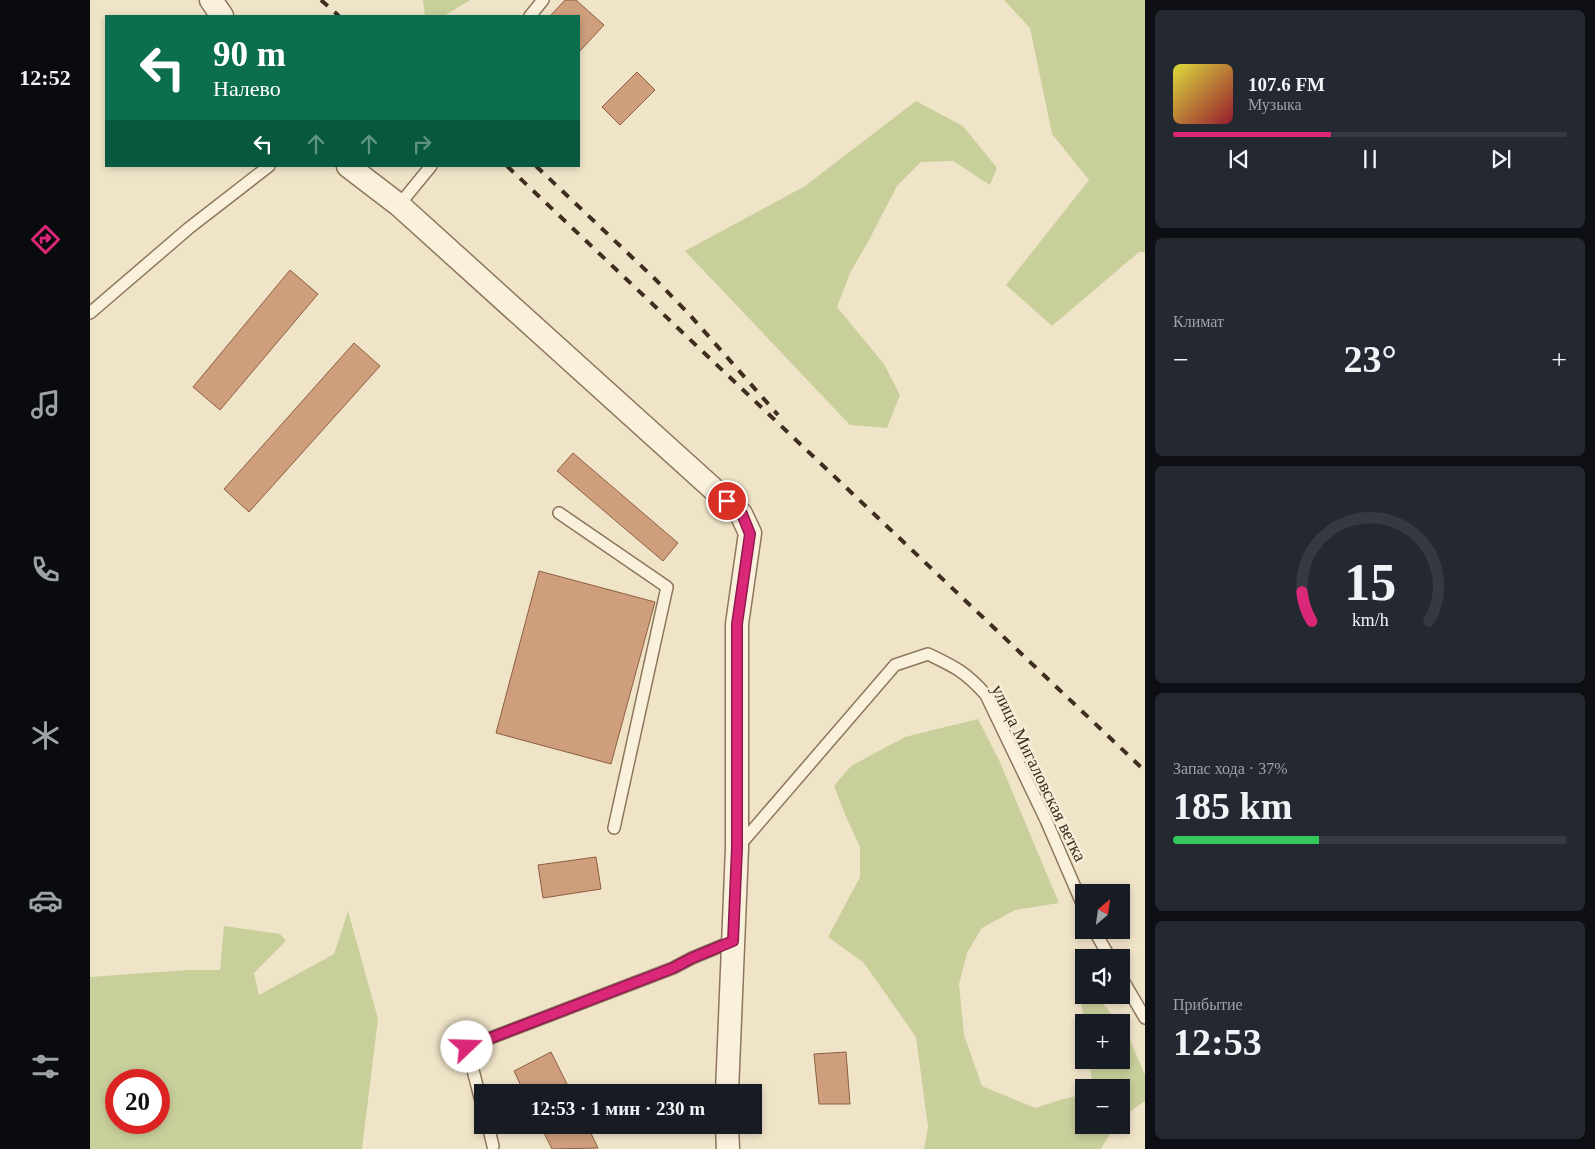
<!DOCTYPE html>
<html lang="ru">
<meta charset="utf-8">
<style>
body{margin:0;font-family:"Times New Roman",serif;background:#242831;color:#f1f3f6;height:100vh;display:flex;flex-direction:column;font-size:19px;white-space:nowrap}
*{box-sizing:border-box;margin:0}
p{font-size:16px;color:#9ea1a6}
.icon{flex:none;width:28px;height:28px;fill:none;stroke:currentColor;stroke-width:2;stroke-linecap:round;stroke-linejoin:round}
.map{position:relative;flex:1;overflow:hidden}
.sheet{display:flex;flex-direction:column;gap:10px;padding:10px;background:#0d0f14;width:450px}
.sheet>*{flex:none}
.hud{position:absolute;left:15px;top:15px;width:475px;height:152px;border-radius:0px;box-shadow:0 2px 8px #0003;background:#0b6e4f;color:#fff;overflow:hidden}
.needle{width:32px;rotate:29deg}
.controls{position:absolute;left:985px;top:884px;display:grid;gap:10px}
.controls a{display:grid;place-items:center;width:55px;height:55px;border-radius:0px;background:#171b24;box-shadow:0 2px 8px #0003;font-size:25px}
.speed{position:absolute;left:15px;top:1069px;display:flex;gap:10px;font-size:25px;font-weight:700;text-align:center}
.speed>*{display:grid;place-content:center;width:65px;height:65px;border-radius:50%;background:#171b24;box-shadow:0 2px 8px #0003;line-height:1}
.speed .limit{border:8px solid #d22;background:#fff;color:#111}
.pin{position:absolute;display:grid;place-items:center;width:42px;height:42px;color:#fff;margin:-21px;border:2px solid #fff;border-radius:50%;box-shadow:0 1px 5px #0007}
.me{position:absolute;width:55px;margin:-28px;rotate:69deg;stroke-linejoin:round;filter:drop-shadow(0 0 4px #0008)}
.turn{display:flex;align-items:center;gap:18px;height:105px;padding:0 25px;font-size:22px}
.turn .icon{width:65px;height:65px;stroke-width:2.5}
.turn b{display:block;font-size:35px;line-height:42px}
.lanes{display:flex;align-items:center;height:48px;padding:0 25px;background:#0003;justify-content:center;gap:25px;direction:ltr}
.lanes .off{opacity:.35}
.big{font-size:38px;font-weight:800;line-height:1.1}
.sheet .card{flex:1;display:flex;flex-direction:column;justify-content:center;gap:8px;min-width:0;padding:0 18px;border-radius:8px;background:#242831}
.sheet .dial{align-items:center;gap:0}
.dial svg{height:130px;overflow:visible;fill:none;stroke:#363941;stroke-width:7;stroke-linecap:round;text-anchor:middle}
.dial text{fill:#f1f3f6;stroke:none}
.song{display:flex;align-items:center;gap:15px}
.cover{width:60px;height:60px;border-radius:8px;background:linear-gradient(135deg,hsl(60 70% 55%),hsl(350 70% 35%))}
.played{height:5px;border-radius:2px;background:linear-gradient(90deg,#db2777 40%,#363941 40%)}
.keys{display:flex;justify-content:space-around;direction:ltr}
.heat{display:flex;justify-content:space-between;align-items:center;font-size:28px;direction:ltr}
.charge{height:8px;border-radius:4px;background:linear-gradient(90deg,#34c759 37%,#363941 0)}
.trip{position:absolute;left:384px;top:1084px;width:288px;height:50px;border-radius:0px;background:#171b24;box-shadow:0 2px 8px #0003;font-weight:800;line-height:50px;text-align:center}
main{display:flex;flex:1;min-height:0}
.tabs{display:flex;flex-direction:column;width:90px;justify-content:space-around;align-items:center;background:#090b0e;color:#9ea1a6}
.tabs .icon{width:35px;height:35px}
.tabs .selected{color:#db2777}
.tabs b{font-size:22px;color:#f1f3f6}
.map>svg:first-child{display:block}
.green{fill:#c9cf9b;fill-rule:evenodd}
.building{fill:#cf9f7d;stroke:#8d5f41}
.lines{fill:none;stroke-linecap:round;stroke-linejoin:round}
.service-casing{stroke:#8d765c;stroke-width:14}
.minor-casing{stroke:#8d765c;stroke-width:25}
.service{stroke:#faf1dc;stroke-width:11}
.minor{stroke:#faf1dc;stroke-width:22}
.rail{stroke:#3d2e20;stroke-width:4;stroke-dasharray:9 9;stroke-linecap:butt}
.route-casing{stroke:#8e194d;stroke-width:12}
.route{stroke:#db2777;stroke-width:9}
.labels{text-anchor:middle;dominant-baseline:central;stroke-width:5;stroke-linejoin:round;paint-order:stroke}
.street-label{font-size:18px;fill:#3d2e20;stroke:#f7eed8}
</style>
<main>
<nav class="tabs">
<b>12:52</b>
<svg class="icon selected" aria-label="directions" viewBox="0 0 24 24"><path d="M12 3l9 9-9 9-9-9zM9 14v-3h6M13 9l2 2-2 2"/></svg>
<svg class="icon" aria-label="music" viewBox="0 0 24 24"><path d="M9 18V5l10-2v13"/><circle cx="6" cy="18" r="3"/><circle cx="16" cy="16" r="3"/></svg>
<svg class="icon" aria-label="phone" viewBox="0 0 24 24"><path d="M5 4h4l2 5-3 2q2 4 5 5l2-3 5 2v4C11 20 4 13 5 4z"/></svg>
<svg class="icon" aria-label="climate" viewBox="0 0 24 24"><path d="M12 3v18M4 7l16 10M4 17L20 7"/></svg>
<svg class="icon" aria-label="car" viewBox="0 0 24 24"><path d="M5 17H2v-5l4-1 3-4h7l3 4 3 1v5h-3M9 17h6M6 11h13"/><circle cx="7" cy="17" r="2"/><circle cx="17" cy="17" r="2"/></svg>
<svg class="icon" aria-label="filters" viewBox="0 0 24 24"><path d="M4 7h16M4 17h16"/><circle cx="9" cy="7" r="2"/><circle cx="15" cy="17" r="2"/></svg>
</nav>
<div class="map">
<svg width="1055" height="1149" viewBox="0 0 1055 1149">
<rect width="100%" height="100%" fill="#f0e4c8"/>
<!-- green -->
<g class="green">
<path d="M333,0H380L354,16H335Z"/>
<path d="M914,0H1055V252H1049L962,326L916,285L999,180L962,134L940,28Z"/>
<path d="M826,101L873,126L907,168L900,185L863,161L831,162L807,186L779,240L760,273L747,307L794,364L810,395L797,428L760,425L595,251L715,186Z"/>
<path d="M888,719L909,760L969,903L925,910L892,928L877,953L869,984L874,1035L892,1086L945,1108L970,1100L994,1094V1125H1025L1011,1149H834L838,1127L826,1037L774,963L738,937L770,877V847L757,819L744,786L761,766L815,737Z"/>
<path d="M258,911L288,1019L272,1149H0V977L97,970H130L134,926L190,934L196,941L164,973L169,995L244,954ZM26,1080H69V1122H26Z"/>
<path d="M1006,995L1028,1022H994L991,999Z"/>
<path d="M1031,1026L1037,1033L1055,1075V1101L1031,1118V1088L1003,1087L999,1060H1031Z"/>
</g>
<!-- building -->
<g class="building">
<path d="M475,0H486L514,25L489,52V16H460Z"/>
<path d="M547,72L565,90L530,125L512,107Z"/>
<path d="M200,270L228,294L130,410L103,387Z"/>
<path d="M264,343L290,366L159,512L134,489Z"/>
<path d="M483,453L588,543L573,561L467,471Z"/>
<path d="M449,571L565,602L521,764L406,733Z"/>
<path d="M506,857L511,889L453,898L448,865Z"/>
<path d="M461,1052L481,1092H434L424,1071Z"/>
<path d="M756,1052L760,1104H729L724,1054Z"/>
<path d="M450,1125H497L508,1148L462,1149Z"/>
</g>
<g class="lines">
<defs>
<g id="service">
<path d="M440,16L453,0"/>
<path d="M309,205L341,166"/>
<path d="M0,313L99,228L179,166"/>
<path d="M469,513L577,587L524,828"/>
<path d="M649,846L805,665L838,654C865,667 876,672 896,695L956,820L994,908"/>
<path d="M1004,930L1020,958"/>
<path d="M1031,977L1055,1018"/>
<path d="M392,1105L377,1047L583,968L602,958L643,941"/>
<path d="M398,1125L403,1146"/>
</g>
<g id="minor">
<path d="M121,0L132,16"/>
<path d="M258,166L309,205L651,514L660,533L647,624V848L637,1092"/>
<path d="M637,1125L638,1149"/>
</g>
</defs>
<!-- service casing -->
<use href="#service" class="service-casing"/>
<!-- minor casing -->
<use href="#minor" class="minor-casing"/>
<!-- service -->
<use href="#service" class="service"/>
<!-- minor -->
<use href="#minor" class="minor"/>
<!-- rail -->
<g class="rail">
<path d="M231,0L249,16"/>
<path d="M417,166L1055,771"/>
<path d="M446,166L565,279L599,314L688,415"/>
</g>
</g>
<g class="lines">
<defs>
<path id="route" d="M377,1047L583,968L602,958L643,941L647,848V624L660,534L652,514L637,501"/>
</defs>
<!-- route casing -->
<use href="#route" class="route-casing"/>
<!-- route -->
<use href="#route" class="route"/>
</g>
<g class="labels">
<!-- street labels -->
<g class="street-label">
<text transform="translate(949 773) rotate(64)">улица Мигаловская ветка</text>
</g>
</g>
</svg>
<div class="controls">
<a><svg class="needle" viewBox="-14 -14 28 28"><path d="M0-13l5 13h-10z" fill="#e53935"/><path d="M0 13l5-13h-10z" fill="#9ea1a6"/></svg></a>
<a><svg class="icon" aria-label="sound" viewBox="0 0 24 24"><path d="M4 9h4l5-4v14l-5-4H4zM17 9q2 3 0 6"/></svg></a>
<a>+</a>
<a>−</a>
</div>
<div class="speed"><div class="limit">20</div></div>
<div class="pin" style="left:637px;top:501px;background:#d93025"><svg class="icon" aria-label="arrive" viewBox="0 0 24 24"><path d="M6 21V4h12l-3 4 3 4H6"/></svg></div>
<svg class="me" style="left:377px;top:1047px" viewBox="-20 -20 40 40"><circle r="19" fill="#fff"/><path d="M0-13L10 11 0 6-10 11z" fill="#db2777"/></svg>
<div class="trip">12:53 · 1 мин · 230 m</div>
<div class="hud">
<div class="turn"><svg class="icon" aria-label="left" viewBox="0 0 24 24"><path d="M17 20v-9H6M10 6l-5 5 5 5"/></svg><div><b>90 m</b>Налево</div></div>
<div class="lanes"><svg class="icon" aria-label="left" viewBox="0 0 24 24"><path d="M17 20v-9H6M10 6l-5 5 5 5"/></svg><svg class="icon off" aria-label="ahead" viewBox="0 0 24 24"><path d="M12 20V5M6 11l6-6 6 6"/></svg><svg class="icon off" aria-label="ahead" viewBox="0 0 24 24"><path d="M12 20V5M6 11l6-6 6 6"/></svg><svg class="icon off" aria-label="right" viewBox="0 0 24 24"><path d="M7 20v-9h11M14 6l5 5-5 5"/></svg></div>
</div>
</div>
<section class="sheet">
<div class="card">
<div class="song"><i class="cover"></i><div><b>107.6 FM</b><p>Музыка</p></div></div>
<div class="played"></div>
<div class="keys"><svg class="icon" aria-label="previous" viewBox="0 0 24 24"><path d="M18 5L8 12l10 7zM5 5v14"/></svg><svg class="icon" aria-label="pause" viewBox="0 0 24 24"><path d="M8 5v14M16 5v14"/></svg><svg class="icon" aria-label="next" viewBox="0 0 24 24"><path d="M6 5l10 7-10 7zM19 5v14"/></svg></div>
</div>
<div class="card"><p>Климат</p>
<div class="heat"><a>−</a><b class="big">23°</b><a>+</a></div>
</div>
<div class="card dial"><svg viewBox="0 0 100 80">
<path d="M14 69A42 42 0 1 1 86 69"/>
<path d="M14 69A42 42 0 0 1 8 51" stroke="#db2777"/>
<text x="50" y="56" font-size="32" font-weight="700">15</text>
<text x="50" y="72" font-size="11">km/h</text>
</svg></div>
<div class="card"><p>Запас хода · 37%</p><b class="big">185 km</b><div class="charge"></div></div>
<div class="card"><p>Прибытие</p><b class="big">12:53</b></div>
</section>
</main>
